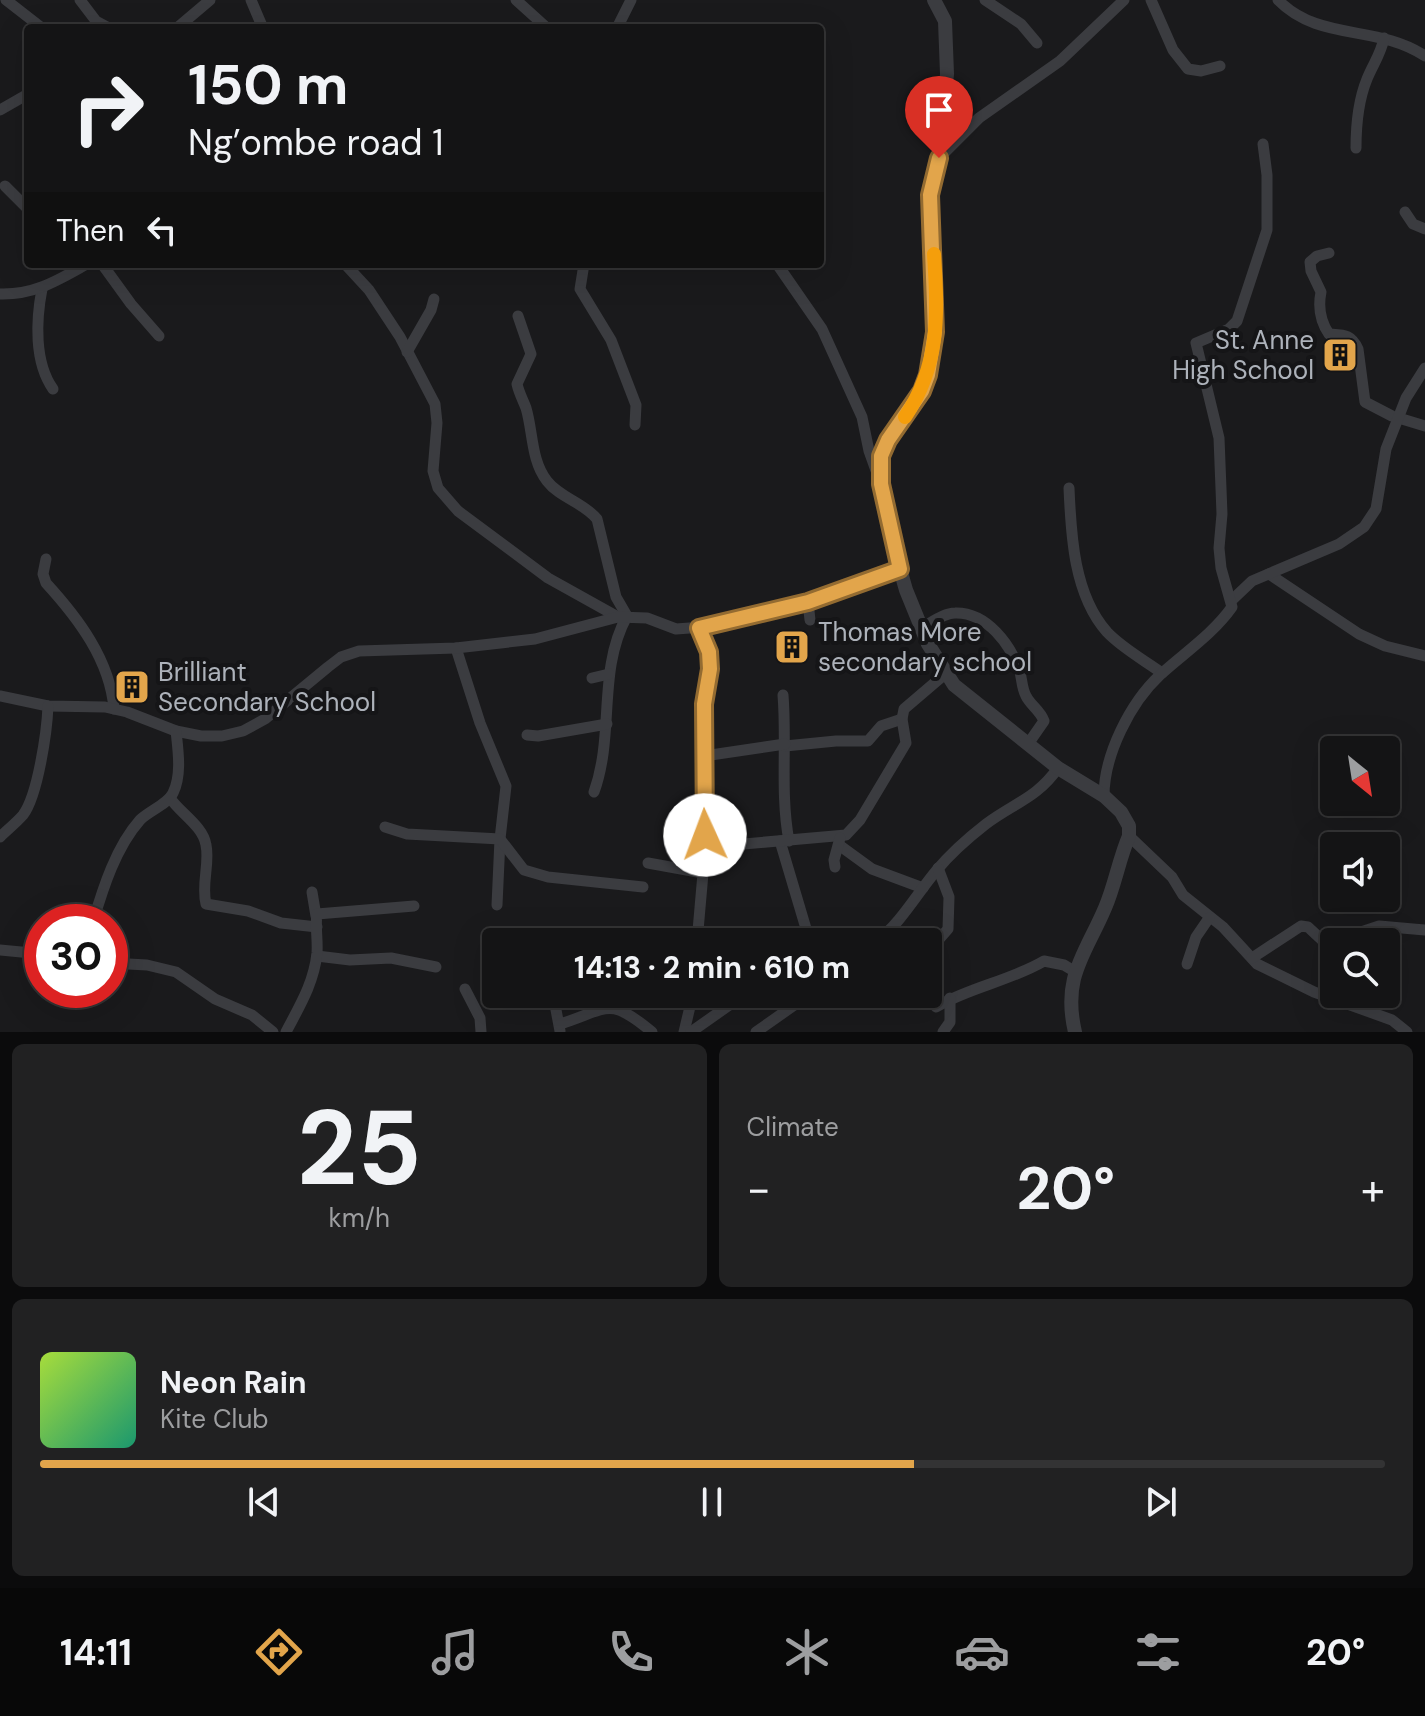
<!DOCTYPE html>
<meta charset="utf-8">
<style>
body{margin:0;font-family:"DM Sans",sans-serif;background:#212122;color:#f1f3f6;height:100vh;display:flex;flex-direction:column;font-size:30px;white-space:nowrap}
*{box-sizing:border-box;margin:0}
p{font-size:26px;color:#9d9ea0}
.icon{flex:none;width:44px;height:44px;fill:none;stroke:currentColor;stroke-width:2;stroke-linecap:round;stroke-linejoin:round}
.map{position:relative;height:1032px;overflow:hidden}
.panel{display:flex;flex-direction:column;gap:12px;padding:12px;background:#0b0b0c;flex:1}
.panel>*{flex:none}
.banner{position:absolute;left:24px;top:24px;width:800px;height:244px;border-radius:8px;box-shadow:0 8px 32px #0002,0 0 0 2px #333334;background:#141415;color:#f1f3f6;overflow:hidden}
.needle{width:52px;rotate:150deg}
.tools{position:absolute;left:1320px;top:736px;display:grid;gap:16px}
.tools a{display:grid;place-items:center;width:80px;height:80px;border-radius:8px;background:#141415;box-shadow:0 8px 32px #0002,0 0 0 2px #333334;font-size:40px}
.speed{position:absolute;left:24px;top:904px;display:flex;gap:16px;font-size:40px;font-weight:700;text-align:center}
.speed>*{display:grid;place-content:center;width:104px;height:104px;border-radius:50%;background:#141415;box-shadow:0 8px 32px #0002,0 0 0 2px #333334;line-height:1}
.speed .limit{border:12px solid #d22;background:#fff;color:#111}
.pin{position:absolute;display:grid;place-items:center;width:68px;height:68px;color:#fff;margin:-82px -34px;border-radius:50% 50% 50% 0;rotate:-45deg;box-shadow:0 0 8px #0007}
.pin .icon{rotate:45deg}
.me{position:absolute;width:88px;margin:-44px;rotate:358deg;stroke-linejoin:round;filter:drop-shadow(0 0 6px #0008)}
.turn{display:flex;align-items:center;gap:28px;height:168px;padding:0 32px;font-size:36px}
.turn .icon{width:104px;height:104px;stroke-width:2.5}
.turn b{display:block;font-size:56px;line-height:68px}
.then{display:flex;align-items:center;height:76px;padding:0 32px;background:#0003;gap:16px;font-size:30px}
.big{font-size:60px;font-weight:700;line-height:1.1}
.panel .card{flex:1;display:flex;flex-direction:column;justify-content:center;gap:12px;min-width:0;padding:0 28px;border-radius:12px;background:#212122}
.panel .dial{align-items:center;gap:0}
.dial b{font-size:104px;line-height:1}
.song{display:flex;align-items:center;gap:24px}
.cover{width:96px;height:96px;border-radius:12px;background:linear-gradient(135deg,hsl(80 70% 55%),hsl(160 70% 35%))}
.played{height:8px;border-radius:4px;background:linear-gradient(90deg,#e2a54b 65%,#333334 65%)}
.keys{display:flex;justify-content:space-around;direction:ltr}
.heat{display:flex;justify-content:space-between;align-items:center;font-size:44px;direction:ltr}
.panel .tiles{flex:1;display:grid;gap:12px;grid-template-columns:1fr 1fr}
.card:last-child{grid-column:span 2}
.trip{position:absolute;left:482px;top:928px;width:460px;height:80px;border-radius:8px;background:#141415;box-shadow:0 8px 32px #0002,0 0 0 2px #333334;font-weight:700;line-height:80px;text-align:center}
.tabs{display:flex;height:128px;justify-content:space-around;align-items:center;background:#080808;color:#9d9ea0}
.tabs .icon{width:56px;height:56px}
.tabs .selected{color:#e2a54b}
.tabs b{font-size:36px;color:#f1f3f6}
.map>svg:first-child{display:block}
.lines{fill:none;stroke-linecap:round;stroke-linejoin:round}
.minor{stroke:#3b3c40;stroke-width:11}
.tertiary{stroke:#3b3c40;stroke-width:14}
.route-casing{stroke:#936b31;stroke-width:20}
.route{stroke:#e2a54b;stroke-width:14}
.slow{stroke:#f59e0b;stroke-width:14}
.labels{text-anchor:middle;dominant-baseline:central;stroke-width:8;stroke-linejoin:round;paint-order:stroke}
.poi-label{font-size:26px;fill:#adb2ba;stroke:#151517;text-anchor:start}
</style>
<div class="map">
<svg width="1425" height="1032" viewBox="0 0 1425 1032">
<rect width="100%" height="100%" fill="#1a1a1c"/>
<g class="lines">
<!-- minor -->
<g class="minor">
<path d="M6,0L42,28"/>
<path d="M80,0L96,21L109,28"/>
<path d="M251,0L262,26"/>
<path d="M516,0L547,28"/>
<path d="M985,0L1021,24L1037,43"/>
<path d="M1151,0L1173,50L1188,69L1201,71L1220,66"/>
<path d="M1278,0C1319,42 1377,24 1425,56"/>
<path d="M177,28L210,0"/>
<path d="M617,28L631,0"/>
<path d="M0,110L28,94"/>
<path d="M1356,148C1356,124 1358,101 1367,79C1373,64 1381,54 1384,38"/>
<path d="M939,158L979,118L1060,61L1124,0"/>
<path d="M5,186L28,209"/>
<path d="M1405,212L1413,224L1425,229"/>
<path d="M1329,253L1317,256L1310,262L1311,271L1321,292C1318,307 1320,321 1329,334C1344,335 1351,334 1358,349L1365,402L1392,416L1425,426"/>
<path d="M102,264L131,304L159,336"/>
<path d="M345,264L369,290L400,337L435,404L437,423L433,471L438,488L458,511L548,578L618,617"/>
<path d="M584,264L580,289L611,340L636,405L635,425"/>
<path d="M777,264L822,329L862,417L869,451L879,479"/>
<path d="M42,289C36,320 34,362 53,389"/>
<path d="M0,294C35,295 58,280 87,264"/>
<path d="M518,316L531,354L517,384C519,393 523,400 526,408C533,431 531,461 547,481C560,498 583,502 597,519L616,597L627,616C597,671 615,734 594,792"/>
<path d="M407,352L431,310L434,299"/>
<path d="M1069,488C1071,536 1074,595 1107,632C1122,648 1144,660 1162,673"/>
<path d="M46,559L43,574L46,583C78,618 110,660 114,709"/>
<path d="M1269,574L1359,634L1385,646L1425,656"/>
<path d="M1232,600L1252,581L1339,544L1364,527L1376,509L1386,449L1406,398L1425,368"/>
<path d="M808,602L810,620"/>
<path d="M921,628C931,623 944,613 955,613C987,612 1011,645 1020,672C1022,680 1022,689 1026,696C1031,706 1040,710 1044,721L1028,744"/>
<path d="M456,648L480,723L506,786L500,839L497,905"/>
<path d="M592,678L609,674"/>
<path d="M783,695C787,744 780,793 789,841"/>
<path d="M0,696L48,706L105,707L127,712L176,731L201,736H222L243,731L265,719L328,667L341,657L359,651L456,648L535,639L618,617L647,618L676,629L703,627L808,602L900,569"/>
<path d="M527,735L538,736L607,724"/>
<path d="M785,746L836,741H868L881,726L902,719"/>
<path d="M704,756L785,744"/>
<path d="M1104,796C1104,755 1130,703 1160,675C1184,653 1213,634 1232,607L1221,568L1219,548L1222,514L1219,438L1196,343L1229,329L1237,321L1267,230V175L1263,144"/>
<path d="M170,798C180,813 203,826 206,845C210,864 201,884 206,904L248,911L281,923L317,927"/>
<path d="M385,827L407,834L500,839L524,870L548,877L643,887"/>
<path d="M1129,836L1172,877L1183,895L1223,927L1257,964L1314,992L1392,1020L1407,1032"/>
<path d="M0,837C7,830 16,823 23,815C38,795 47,731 48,706"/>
<path d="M780,841L810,942"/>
<path d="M839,845L872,869L923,888"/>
<path d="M709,847L846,835L860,820L906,743L902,719L904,709L945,674"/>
<path d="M648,863L703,873"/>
<path d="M835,867L834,860L840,838"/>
<path d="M312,892L316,916"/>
<path d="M93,922C103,888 116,847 140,820C149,811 168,804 173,793C182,775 178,750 176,731"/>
<path d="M537,939L538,942"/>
<path d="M697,942L704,862L709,847L704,824L706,772L703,749L704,704L710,669L709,652L699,628"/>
<path d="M876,942C901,923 916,895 936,871C950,854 968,838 986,824C1014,803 1037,798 1058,768"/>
<path d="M0,950L42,954"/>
<path d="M928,952L948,929L949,897L938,868"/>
<path d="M317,956L350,960L391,958L436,967"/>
<path d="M1252,958L1301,926L1308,927L1323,941L1331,942L1379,926L1425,930"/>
<path d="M110,963L147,965L176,972L215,999L252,1015L273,1032"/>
<path d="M1187,964L1196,937L1209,918"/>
<path d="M465,989L480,1018L481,1032"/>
<path d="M553,994L560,1031"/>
<path d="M936,1007C970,987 1010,981 1044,961L1064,965L1074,971"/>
<path d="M560,1024C608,1009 608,995 652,1032"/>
<path d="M286,1032C299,1007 314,983 317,953C318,940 315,926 317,914L414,906"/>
<path d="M684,1032L693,994"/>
<path d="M691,1032L745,994"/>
<path d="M756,1032L810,994"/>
<path d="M943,1032L950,1022V998"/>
</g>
<!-- tertiary -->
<path class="tertiary" d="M934,0L945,21L947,74L938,161L930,195L935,332L928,375L922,391L881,456V484L900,569L906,590L928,644L954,685L1058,768L1104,796L1121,812L1129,826V836C1119,859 1115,885 1105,908C1085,955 1062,977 1075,1032"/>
</g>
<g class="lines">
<defs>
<path id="route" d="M705,835L704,704L710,669L709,652L699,628L808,602L900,569L881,484V456L888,440L922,391L928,375L935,332L930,195L939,158"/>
</defs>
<!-- route casing -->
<use href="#route" class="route-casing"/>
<!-- route -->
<use href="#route" class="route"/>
<!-- slow -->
<path class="slow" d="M905,417C940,365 938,315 934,254"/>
</g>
<!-- icons -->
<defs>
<symbol id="building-square" viewBox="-11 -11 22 22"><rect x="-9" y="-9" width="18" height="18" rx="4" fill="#e2a54b" stroke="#151517"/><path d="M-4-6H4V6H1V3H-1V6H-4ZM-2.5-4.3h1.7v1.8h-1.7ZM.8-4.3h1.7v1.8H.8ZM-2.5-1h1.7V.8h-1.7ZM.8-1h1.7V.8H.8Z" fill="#111"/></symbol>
</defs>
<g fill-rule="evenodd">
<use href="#building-square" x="1320" y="335" width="40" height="40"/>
<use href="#building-square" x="772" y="627" width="40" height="40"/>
<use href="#building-square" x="112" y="667" width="40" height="40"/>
</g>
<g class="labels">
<!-- poi labels -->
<g class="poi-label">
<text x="1314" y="340" text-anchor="end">St. Anne<tspan x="1314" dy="30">High School</tspan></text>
<text x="818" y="632">Thomas More<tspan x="818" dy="30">secondary school</tspan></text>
<text x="158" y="672">Brilliant<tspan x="158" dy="30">Secondary School</tspan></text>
</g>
</g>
</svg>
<div class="tools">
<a><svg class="needle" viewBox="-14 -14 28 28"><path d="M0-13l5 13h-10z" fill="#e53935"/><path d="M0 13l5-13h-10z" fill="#9d9ea0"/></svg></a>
<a><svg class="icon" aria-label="sound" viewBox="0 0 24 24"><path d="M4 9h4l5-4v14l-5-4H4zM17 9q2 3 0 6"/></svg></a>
<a><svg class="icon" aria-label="search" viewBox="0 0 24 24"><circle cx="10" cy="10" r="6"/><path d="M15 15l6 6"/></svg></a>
</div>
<div class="speed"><div class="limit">30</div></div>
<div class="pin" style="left:939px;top:158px;background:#d93025"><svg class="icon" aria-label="arrive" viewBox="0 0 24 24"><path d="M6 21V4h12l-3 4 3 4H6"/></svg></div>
<svg class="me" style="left:705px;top:835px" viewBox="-20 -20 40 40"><circle r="19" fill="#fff"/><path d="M0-13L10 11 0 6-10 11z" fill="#e2a54b"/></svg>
<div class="trip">14:13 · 2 min · 610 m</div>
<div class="banner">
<div class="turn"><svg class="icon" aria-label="right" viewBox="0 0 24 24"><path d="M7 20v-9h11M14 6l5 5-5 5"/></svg><div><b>150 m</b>Ng’ombe road 1</div></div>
<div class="then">Then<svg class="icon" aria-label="left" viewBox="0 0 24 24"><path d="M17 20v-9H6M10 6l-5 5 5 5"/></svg></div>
</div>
</div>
<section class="panel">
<div class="tiles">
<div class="card dial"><b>25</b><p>km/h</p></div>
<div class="card"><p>Climate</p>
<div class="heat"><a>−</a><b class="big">20°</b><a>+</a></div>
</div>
<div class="card">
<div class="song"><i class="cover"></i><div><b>Neon Rain</b><p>Kite Club</p></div></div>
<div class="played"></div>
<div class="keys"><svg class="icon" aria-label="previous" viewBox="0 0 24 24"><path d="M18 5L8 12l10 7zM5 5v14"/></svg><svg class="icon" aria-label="pause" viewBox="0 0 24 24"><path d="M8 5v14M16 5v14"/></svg><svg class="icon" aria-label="next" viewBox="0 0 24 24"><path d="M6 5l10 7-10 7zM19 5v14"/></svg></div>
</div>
</div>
</section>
<nav class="tabs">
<b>14:11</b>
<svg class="icon selected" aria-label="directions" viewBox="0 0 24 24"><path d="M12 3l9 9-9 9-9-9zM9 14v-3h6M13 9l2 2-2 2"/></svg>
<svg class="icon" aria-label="music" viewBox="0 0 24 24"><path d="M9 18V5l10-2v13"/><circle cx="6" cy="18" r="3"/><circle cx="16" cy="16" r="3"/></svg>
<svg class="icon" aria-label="phone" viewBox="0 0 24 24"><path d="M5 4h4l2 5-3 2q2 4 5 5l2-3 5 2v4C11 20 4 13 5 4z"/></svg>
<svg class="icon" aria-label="climate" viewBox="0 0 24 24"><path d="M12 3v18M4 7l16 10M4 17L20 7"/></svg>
<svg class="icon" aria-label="car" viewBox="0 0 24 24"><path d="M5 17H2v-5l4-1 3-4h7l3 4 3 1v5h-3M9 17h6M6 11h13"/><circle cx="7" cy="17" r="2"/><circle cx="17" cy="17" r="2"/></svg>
<svg class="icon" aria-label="filters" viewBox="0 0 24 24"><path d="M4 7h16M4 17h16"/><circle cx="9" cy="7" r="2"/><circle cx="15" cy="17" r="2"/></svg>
<b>20°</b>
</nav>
